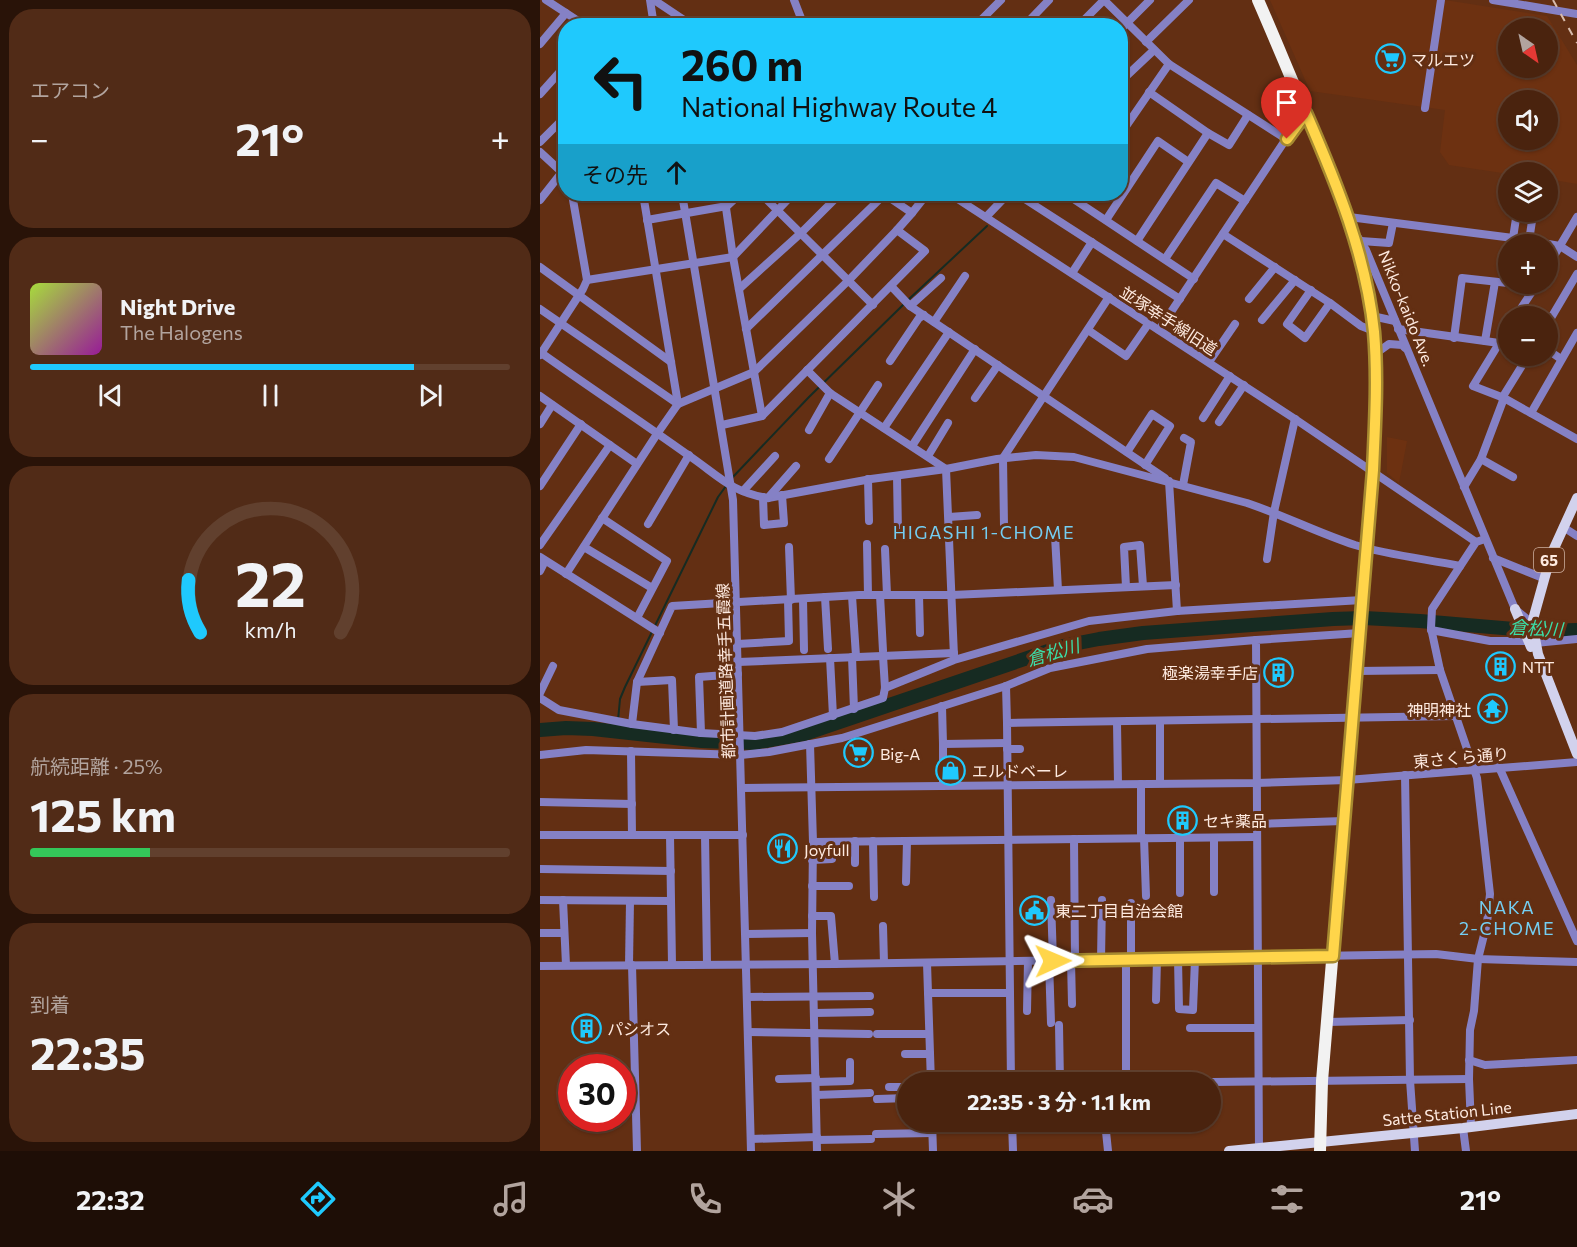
<!DOCTYPE html>
<html lang="ja">
<meta charset="utf-8">
<style>
body{margin:0;font-family:Commissioner,"Noto Sans JP",sans-serif;background:#512b17;color:#f1f3f6;height:100vh;display:flex;flex-direction:column;font-size:22px;white-space:nowrap}
*{box-sizing:border-box;margin:0}
p{font-size:20px;color:#b2a49e}
.icon{flex:none;width:33px;height:33px;fill:none;stroke:currentColor;stroke-width:2;stroke-linecap:round;stroke-linejoin:round}
.map{position:relative;flex:1;overflow:hidden}
.drawer{display:flex;flex-direction:column;gap:9px;padding:9px;background:#291308;width:540px}
.drawer>*{flex:none}
.top-card{position:absolute;left:18px;top:18px;width:570px;height:183px;border-radius:24px;box-shadow:0 2px 4px #0004,0 0 0 2px #61402e;background:#1fc9fd;color:#111;overflow:hidden}
.needle{width:39px;rotate:146deg}
.fabs{position:absolute;left:958px;top:18px;display:grid;gap:12px}
.fabs a{display:grid;place-items:center;width:60px;height:60px;border-radius:50%;background:#4a230e;box-shadow:0 2px 4px #0004,0 0 0 2px #61402e;font-size:30px}
.speed{position:absolute;left:18px;top:1054px;display:flex;gap:12px;font-size:30px;font-weight:700;text-align:center}
.speed>*{display:grid;place-content:center;width:78px;height:78px;border-radius:50%;background:#4a230e;box-shadow:0 2px 4px #0004,0 0 0 2px #61402e;line-height:1}
.speed .limit{border:9px solid #d22;background:#fff;color:#111}
.pin{position:absolute;display:grid;place-items:center;width:51px;height:51px;color:#fff;margin:-62px -26px;border-radius:50% 50% 50% 0;rotate:-45deg;box-shadow:0 0 6px #0007}
.pin .icon{rotate:45deg}
.me{position:absolute;width:66px;margin:-33px;rotate:89deg;stroke-linejoin:round;filter:drop-shadow(0 0 4px #0008)}
.turn{display:flex;align-items:center;gap:21px;height:126px;padding:0 24px;font-size:27px}
.turn .icon{width:78px;height:78px;stroke-width:2.5}
.turn b{display:block;font-size:42px;line-height:51px}
.then{display:flex;align-items:center;height:57px;padding:0 24px;background:#0003;gap:12px;font-size:22px}
.big{font-size:45px;font-weight:700;line-height:1.1}
.drawer .tile{flex:1;display:flex;flex-direction:column;justify-content:center;gap:9px;min-width:0;padding:0 21px;border-radius:24px;background:#512b17}
.drawer .dial{align-items:center;gap:0}
.dial svg{height:156px;overflow:visible;fill:none;stroke:#61402e;stroke-width:7;stroke-linecap:round;text-anchor:middle}
.dial text{fill:#f1f3f6;stroke:none}
.song{display:flex;align-items:center;gap:18px}
.cover{width:72px;height:72px;border-radius:9px;background:linear-gradient(135deg,hsl(80 70% 55%),hsl(300 70% 35%))}
.played{height:6px;border-radius:3px;background:linear-gradient(90deg,#1fc9fd 80%,#61402e 80%)}
.keys{display:flex;justify-content:space-around;direction:ltr}
.heat{display:flex;justify-content:space-between;align-items:center;font-size:33px;direction:ltr}
.charge{height:9px;border-radius:4px;background:linear-gradient(90deg,#34c759 25%,#61402e 0)}
.trip{position:absolute;left:357px;top:1072px;width:324px;height:60px;border-radius:30px;background:#4a230e;box-shadow:0 2px 4px #0004,0 0 0 2px #61402e;font-weight:700;line-height:60px;text-align:center}
.tab-bar{display:flex;height:96px;justify-content:space-around;align-items:center;background:#1e0e06;color:#b2a49e}
.tab-bar .icon{width:42px;height:42px}
.tab-bar .selected{color:#1fc9fd}
.tab-bar b{font-size:27px;color:#f1f3f6}
main{display:flex;flex:1;min-height:0}
.map>svg:first-child{display:block}
.built{fill:#6d3111;fill-rule:evenodd}
.lines{fill:none;stroke-linecap:round;stroke-linejoin:round}
.stream{stroke:#162b22;stroke-width:2}
.river{stroke:#162b22;stroke-width:14}
.minor{stroke:#8581c5;stroke-width:8}
.major{stroke:#d2d2ed;stroke-width:10}
.highway{stroke:#f2f2f2;stroke-width:12}
.rail{stroke:#d7bbac;stroke-width:2;stroke-dasharray:8 8;stroke-linecap:butt}
.route-casing{stroke:#a68a30;stroke-width:15}
.route{stroke:#ffd54a;stroke-width:10}
.labels{text-anchor:middle;dominant-baseline:central;stroke-width:6;stroke-linejoin:round;paint-order:stroke}
.shield{fill:#632f13;stroke:#d0b2a2;stroke-width:1.5}
.shield-label{font-size:15px;font-weight:bold;fill:#feeae0}
.poi-label{font-size:16px;fill:#feeae0;stroke:#632f13;text-anchor:start}
.street-label{font-size:16px;fill:#feeae0;stroke:#632f13}
.neighbourhood-label{font-size:18px;letter-spacing:1.5px;fill:#74cef2;stroke:#632f13}
.water-label{font-size:18px;font-style:italic;fill:#3bdfa9;stroke:#632f13}
</style>
<main>
<section class="drawer">
<div class="tile"><p>エアコン</p>
<div class="heat"><a>−</a><b class="big">21°</b><a>+</a></div>
</div>
<div class="tile">
<div class="song"><i class="cover"></i><div><b>Night Drive</b><p>The Halogens</p></div></div>
<div class="played"></div>
<div class="keys"><svg class="icon" aria-label="previous" viewBox="0 0 24 24"><path d="M18 5L8 12l10 7zM5 5v14"/></svg><svg class="icon" aria-label="pause" viewBox="0 0 24 24"><path d="M8 5v14M16 5v14"/></svg><svg class="icon" aria-label="next" viewBox="0 0 24 24"><path d="M6 5l10 7-10 7zM19 5v14"/></svg></div>
</div>
<div class="tile dial"><svg viewBox="0 0 100 80">
<path d="M14 69A42 42 0 1 1 86 69"/>
<path d="M14 69A42 42 0 0 1 8 42" stroke="#1fc9fd"/>
<text x="50" y="56" font-size="32" font-weight="700">22</text>
<text x="50" y="72" font-size="11">km/h</text>
</svg></div>
<div class="tile"><p>航続距離 · 25%</p><b class="big">125 km</b><div class="charge"></div></div>
<div class="tile"><p>到着</p><b class="big">22:35</b></div>
</section>
<div class="map">
<svg width="1037" height="1151" viewBox="0 0 1037 1151">
<rect width="100%" height="100%" fill="#632f13"/>
<!-- built -->
<g class="built">
<path d="M730,0H905L1007,16L1037,65V184L1008,179V172L969,174L909,165L900,152L905,110L770,91ZM969,28H1008V68H969ZM969,100H1008V140H969Z"/>
<path d="M847,437L867,441L859,483L847,473Z"/>
</g>
<g class="lines">
<!-- stream -->
<g class="stream">
<path d="M368,300L447,226"/>
<path d="M191,479L269,397L364,304"/>
<path d="M77,731L80,699L85,687L178,497L186,486"/>
</g>
<!-- river -->
<path class="river" d="M0,730L26,728L53,729L162,741L214,743L264,734L523,646L559,639L603,633L793,619L824,618L880,621L997,631L1037,630"/>
<!-- minor -->
<g class="minor">
<path d="M6,0L46,26"/>
<path d="M110,0L114,26"/>
<path d="M114,0L153,26"/>
<path d="M254,0L264,26"/>
<path d="M564,0L629,64L746,139"/>
<path d="M953,0L1037,14"/>
<path d="M435,26L461,0"/>
<path d="M484,26L509,0"/>
<path d="M538,26L564,0"/>
<path d="M580,30L610,0"/>
<path d="M606,42L649,0"/>
<path d="M0,44L26,13"/>
<path d="M580,82L614,50"/>
<path d="M609,92L668,133L689,145L708,115"/>
<path d="M0,94L26,65"/>
<path d="M885,108L901,0"/>
<path d="M580,135L629,64"/>
<path d="M0,142L26,116"/>
<path d="M0,152L26,176"/>
<path d="M103,194L138,404"/>
<path d="M142,194L193,500L211,1151"/>
<path d="M184,194L193,257L222,416"/>
<path d="M221,194L333,305"/>
<path d="M410,194L755,419L936,542"/>
<path d="M477,194L640,299"/>
<path d="M526,194L654,279"/>
<path d="M0,200L26,167"/>
<path d="M372,213L387,194"/>
<path d="M446,217L468,194"/>
<path d="M809,217L973,238L1020,246L1037,257"/>
<path d="M107,220L187,206L200,194"/>
<path d="M566,220L618,141L647,161"/>
<path d="M683,234L790,303L821,326L834,331"/>
<path d="M817,236L826,250L975,609L992,623"/>
<path d="M973,238L977,212"/>
<path d="M597,241L668,133"/>
<path d="M821,241L849,243L853,223"/>
<path d="M989,241L992,221"/>
<path d="M625,259L676,183L705,201"/>
<path d="M1008,266L1037,217"/>
<path d="M0,267L131,362"/>
<path d="M532,273L552,242"/>
<path d="M47,280L193,257L253,194"/>
<path d="M351,286L370,306L625,478"/>
<path d="M199,289L261,233L300,194"/>
<path d="M771,290L747,324L765,338L790,303"/>
<path d="M709,299L735,267"/>
<path d="M370,306L401,278"/>
<path d="M0,309L138,404"/>
<path d="M832,316L855,321"/>
<path d="M976,316L997,284"/>
<path d="M722,320L755,280"/>
<path d="M394,322L425,276"/>
<path d="M1008,323L1037,274"/>
<path d="M969,327L933,386L964,398L1037,439"/>
<path d="M206,329L345,194"/>
<path d="M858,329L959,343"/>
<path d="M548,330L586,356L609,323"/>
<path d="M619,330L746,139L766,113"/>
<path d="M914,338L922,278L995,286"/>
<path d="M945,341L955,282"/>
<path d="M1008,350L1021,359"/>
<path d="M0,352C49,387 99,420 148,455C178,475 190,492 228,498L331,479L406,469L457,459L496,455L534,457L707,503C743,515 778,533 815,545C849,555 885,559 920,566"/>
<path d="M835,354L849,344L862,345L865,348"/>
<path d="M0,355L43,289L47,280L32,194"/>
<path d="M350,361L379,318L384,315"/>
<path d="M669,362L695,324"/>
<path d="M267,370L290,393L406,469"/>
<path d="M0,396L97,464"/>
<path d="M435,398L458,365"/>
<path d="M962,398L988,356"/>
<path d="M991,413L1037,333"/>
<path d="M663,418L690,376"/>
<path d="M679,422L704,385"/>
<path d="M0,424L12,405"/>
<path d="M182,425L222,416L385,251L357,230L372,213L344,194"/>
<path d="M344,428L409,332"/>
<path d="M269,430L290,393"/>
<path d="M372,446L435,349"/>
<path d="M587,452L612,414L630,426L605,465"/>
<path d="M388,456L408,423"/>
<path d="M289,459L338,385"/>
<path d="M941,459L973,477"/>
<path d="M406,469L414,656"/>
<path d="M357,476L358,532"/>
<path d="M328,479L329,521"/>
<path d="M629,481L637,611"/>
<path d="M643,485L651,442L644,438"/>
<path d="M0,486L41,424"/>
<path d="M924,487L941,459L964,398"/>
<path d="M203,491L235,456"/>
<path d="M223,497L224,525L244,523L242,495"/>
<path d="M228,498L256,466"/>
<path d="M409,517L437,515"/>
<path d="M62,518L127,561L97,618"/>
<path d="M108,524L149,455"/>
<path d="M464,526L463,458L569,297"/>
<path d="M1023,527L1037,536"/>
<path d="M515,536L518,590"/>
<path d="M327,544L328,595"/>
<path d="M0,545L70,445"/>
<path d="M44,547L112,588"/>
<path d="M249,547L251,600"/>
<path d="M345,549L347,595"/>
<path d="M0,557L120,633"/>
<path d="M953,558L1003,578"/>
<path d="M727,559L734,512L755,419"/>
<path d="M0,571L5,561"/>
<path d="M26,574L117,434L138,404L214,372L309,280L357,230"/>
<path d="M586,587L584,547L600,545L603,586"/>
<path d="M340,595L343,651"/>
<path d="M379,595L380,633"/>
<path d="M312,596L316,656"/>
<path d="M285,597L288,649"/>
<path d="M263,599L264,650"/>
<path d="M891,630L950,641H988"/>
<path d="M995,643L1037,639"/>
<path d="M197,644L249,641L248,600"/>
<path d="M312,657L314,709"/>
<path d="M290,658L293,716"/>
<path d="M198,662L414,653"/>
<path d="M817,671L900,670"/>
<path d="M97,682L132,680L134,730"/>
<path d="M466,686L467,723"/>
<path d="M345,688L414,660L549,621L637,611L822,600"/>
<path d="M0,693L13,666"/>
<path d="M0,698L19,710L92,724L161,733L215,736L242,732L343,698L345,688L343,656"/>
<path d="M402,706L403,744L467,743"/>
<path d="M620,722V783"/>
<path d="M577,723L578,784"/>
<path d="M92,724L97,682L132,606L319,595H412L636,585"/>
<path d="M161,733L159,677L198,674"/>
<path d="M270,744L273,842L272,933L277,1151"/>
<path d="M403,744V785"/>
<path d="M467,749H480"/>
<path d="M91,751L92,835"/>
<path d="M0,755L46,750L201,755L229,752L302,738L466,686L510,668L607,649L716,640"/>
<path d="M959,767L1037,941"/>
<path d="M865,775L870,1080L875,1151"/>
<path d="M601,784V838"/>
<path d="M202,788L716,783L807,780L1037,762"/>
<path d="M0,802L92,804"/>
<path d="M716,824L803,821"/>
<path d="M0,835H203"/>
<path d="M130,835L132,965"/>
<path d="M165,835L167,964"/>
<path d="M604,838L606,896"/>
<path d="M534,839L535,961"/>
<path d="M333,841L334,897"/>
<path d="M273,842L716,837"/>
<path d="M272,860L292,859"/>
<path d="M315,863V841"/>
<path d="M0,869L131,871"/>
<path d="M366,882L367,841"/>
<path d="M272,886H309"/>
<path d="M674,892V838"/>
<path d="M640,893V838"/>
<path d="M0,900L131,901"/>
<path d="M23,900L26,965"/>
<path d="M511,900L513,961"/>
<path d="M591,903V960"/>
<path d="M272,916H291L295,964"/>
<path d="M343,926L344,963"/>
<path d="M0,933H24"/>
<path d="M206,934L272,933"/>
<path d="M638,959L639,1009L653,1010L655,959"/>
<path d="M561,960L562,900"/>
<path d="M586,960V1083"/>
<path d="M509,961L511,1023"/>
<path d="M531,961L532,1004"/>
<path d="M387,963L391,1083"/>
<path d="M89,965L90,901"/>
<path d="M92,965L97,1151"/>
<path d="M0,966L295,964L896,954L938,959L1037,962"/>
<path d="M388,993H470"/>
<path d="M207,997L330,996"/>
<path d="M616,1000L617,959"/>
<path d="M487,1011L488,961"/>
<path d="M274,1013L330,1012"/>
<path d="M788,1022L870,1020"/>
<path d="M519,1025L520,1083"/>
<path d="M650,1028H718"/>
<path d="M208,1032L329,1034"/>
<path d="M337,1034H389"/>
<path d="M365,1054H390"/>
<path d="M929,1060L945,1065L1037,1060"/>
<path d="M239,1079L276,1078"/>
<path d="M276,1082L310,1081V1062"/>
<path d="M391,1082H471"/>
<path d="M471,1083L467,723L915,716"/>
<path d="M595,1083L929,1079"/>
<path d="M349,1087H368"/>
<path d="M276,1095L330,1093"/>
<path d="M337,1099L368,1098"/>
<path d="M392,1122L393,1151"/>
<path d="M472,1122L473,1151"/>
<path d="M565,1122L568,1151"/>
<path d="M931,1126L929,1079L930,1030L934,1011L938,959L947,923L950,894L937,778L900,670L891,628L892,609L936,542L945,539"/>
<path d="M923,1128L926,1151"/>
<path d="M336,1134L392,1133"/>
<path d="M211,1139L277,1137"/>
<path d="M277,1140L331,1139"/>
<path d="M719,1151L716,640L820,633"/>
</g>
<!-- major -->
<g class="major">
<path d="M1037,498L1011,555L992,623L998,654L1037,754"/>
<path d="M975,609L991,647"/>
<path d="M689,1151L923,1128L1037,1114"/>
</g>
<!-- highway -->
<path class="highway" d="M718,0C736,41 752,81 770,122C799,190 825,255 834,330C839,376 835,423 833,470L782,1081L780,1151"/>
<!-- rail -->
<path class="rail" d="M1013,0L1037,43"/>
</g>
<g class="lines">
<defs>
<path id="route" d="M513,961L793,956L833,470C835,424 838,378 834,332C826,255 797,184 766,113L747,139"/>
</defs>
<!-- route casing -->
<use href="#route" class="route-casing"/>
<!-- route -->
<use href="#route" class="route"/>
</g>
<!-- icons -->
<defs>
<symbol id="supermarket-ring" viewBox="-11 -11 22 22"><circle r="9.5" fill="#632f13" stroke="#1fc9fd" stroke-width="1.5"/><path d="M-6-5.5h2.5l.6 2H6L4.5 2H-2.5L-4.4-4H-6ZM-1.5 3.2a1.3 1.3 0 1 0 .1 0ZM3 3.2a1.3 1.3 0 1 0 .1 0Z" fill="#1fc9fd"/></symbol>
<symbol id="building-ring" viewBox="-11 -11 22 22"><circle r="9.5" fill="#632f13" stroke="#1fc9fd" stroke-width="1.5"/><path d="M-4-6H4V6H1V3H-1V6H-4ZM-2.5-4.3h1.7v1.8h-1.7ZM.8-4.3h1.7v1.8H.8ZM-2.5-1h1.7V.8h-1.7ZM.8-1h1.7V.8H.8Z" fill="#1fc9fd"/></symbol>
<symbol id="temple-ring" viewBox="-11 -11 22 22"><circle r="9.5" fill="#632f13" stroke="#1fc9fd" stroke-width="1.5"/><path d="M0-6L5-2H3V0L6.5 2.5H4V6H1.5V3h-3V6H-4V2.5H-6.5L-3 0V-2H-5Z" fill="#1fc9fd"/></symbol>
<symbol id="shop-ring" viewBox="-11 -11 22 22"><circle r="9.5" fill="#632f13" stroke="#1fc9fd" stroke-width="1.5"/><path d="M-5-2.5h2.3a2.7 3.5 0 0 1 5.4 0H5L5.5 6h-11ZM-1.5-2.5h3a1.5 2.3 0 0 0-3 0Z" fill="#1fc9fd"/></symbol>
<symbol id="restaurant-ring" viewBox="-11 -11 22 22"><circle r="9.5" fill="#632f13" stroke="#1fc9fd" stroke-width="1.5"/><path d="M-5-6h1v4h1v-4h1v4h1v-4h1v5L-1.5 .5V6h-2V.5L-5-1ZM5-6V6H3V1.5H1.5Q1.5-4 5-6Z" fill="#1fc9fd"/></symbol>
<symbol id="civic-ring" viewBox="-11 -11 22 22"><circle r="9.5" fill="#632f13" stroke="#1fc9fd" stroke-width="1.5"/><path d="M-.6-6.5H3V-4.5H.6V-3L4-1V1h2V6H-6V1h2V-1L-.6-3ZM-1.2 2.5V6h2.4V2.5Z" fill="#1fc9fd"/></symbol>
</defs>
<g fill-rule="evenodd">
<use href="#supermarket-ring" x="834" y="42" width="33" height="33"/>
<use href="#building-ring" x="944" y="650" width="33" height="33"/>
<use href="#building-ring" x="722" y="656" width="33" height="33"/>
<use href="#temple-ring" x="936" y="692" width="33" height="33"/>
<use href="#supermarket-ring" x="302" y="736" width="33" height="33"/>
<use href="#shop-ring" x="394" y="754" width="33" height="33"/>
<use href="#building-ring" x="626" y="804" width="33" height="33"/>
<use href="#restaurant-ring" x="226" y="832" width="33" height="33"/>
<use href="#civic-ring" x="478" y="894" width="33" height="33"/>
<use href="#building-ring" x="30" y="1012" width="33" height="33"/>
</g>
<g class="labels">
<!-- shield labels -->
<rect class="shield" x="994" y="548" width="30" height="24" rx="4.5"/>
<g class="shield-label">
<text x="1009" y="560">65</text>
</g>
<!-- poi labels -->
<g class="poi-label">
<text x="871" y="59">マルエツ</text>
<text x="982" y="666">NTT</text>
<text x="718" y="672" text-anchor="end">極楽湯幸手店</text>
<text x="931" y="709" text-anchor="end">神明神社</text>
<text x="340" y="753">Big-A</text>
<text x="432" y="770">エルドベーレ</text>
<text x="663" y="820">セキ薬品</text>
<text x="264" y="849">Joyfull</text>
<text x="515" y="910">東二丁目自治会館</text>
<text x="67" y="1028">パシオス</text>
</g>
<!-- street labels -->
<g class="street-label">
<text transform="translate(867 308) rotate(68)">Nikko-kaido Ave.</text>
<text transform="translate(629 320) rotate(33)">並塚幸手線旧道</text>
<text transform="translate(185 671) rotate(-92)">都市計画道路幸手五霞線</text>
<text transform="translate(921 757) rotate(-5)">東さくら通り</text>
<text transform="translate(907 1113) rotate(-6)">Satte Station Line</text>
</g>
<!-- neighbourhood labels -->
<g class="neighbourhood-label">
<text x="444" y="532">HIGASHI 1-CHOME</text>
<text x="967" y="907">NAKA<tspan x="967" dy="21">2-CHOME</tspan></text>
</g>
<!-- water labels -->
<g class="water-label">
<text transform="translate(996 628) rotate(3)">倉松川</text>
<text transform="translate(513 652) rotate(-16)">倉松川</text>
</g>
</g>
</svg>
<div class="fabs">
<a><svg class="needle" viewBox="-14 -14 28 28"><path d="M0-13l5 13h-10z" fill="#e53935"/><path d="M0 13l5-13h-10z" fill="#b2a49e"/></svg></a>
<a><svg class="icon" aria-label="sound" viewBox="0 0 24 24"><path d="M4 9h4l5-4v14l-5-4H4zM17 9q2 3 0 6"/></svg></a>
<a><svg class="icon" aria-label="layers" viewBox="0 0 24 24"><path d="M12 4l9 5-9 5-9-5zM3 14l9 5 9-5"/></svg></a>
<a>+</a>
<a>−</a>
</div>
<div class="speed"><div class="limit">30</div></div>
<div class="pin" style="left:747px;top:139px;background:#d93025"><svg class="icon" aria-label="arrive" viewBox="0 0 24 24"><path d="M6 21V4h12l-3 4 3 4H6"/></svg></div>
<svg class="me" style="left:513px;top:961px" viewBox="-20 -20 40 40"><path d="M0-17L14 15 0 8-14 15z" fill="#ffd54a" stroke="#fff" stroke-width="4"/></svg>
<div class="trip">22:35 · 3 分 · 1.1 km</div>
<div class="top-card">
<div class="turn"><svg class="icon" aria-label="left" viewBox="0 0 24 24"><path d="M17 20v-9H6M10 6l-5 5 5 5"/></svg><div><b>260 m</b>National Highway Route 4</div></div>
<div class="then">その先<svg class="icon" aria-label="ahead" viewBox="0 0 24 24"><path d="M12 20V5M6 11l6-6 6 6"/></svg></div>
</div>
</div>
</main>
<nav class="tab-bar">
<b>22:32</b>
<svg class="icon selected" aria-label="directions" viewBox="0 0 24 24"><path d="M12 3l9 9-9 9-9-9zM9 14v-3h6M13 9l2 2-2 2"/></svg>
<svg class="icon" aria-label="music" viewBox="0 0 24 24"><path d="M9 18V5l10-2v13"/><circle cx="6" cy="18" r="3"/><circle cx="16" cy="16" r="3"/></svg>
<svg class="icon" aria-label="phone" viewBox="0 0 24 24"><path d="M5 4h4l2 5-3 2q2 4 5 5l2-3 5 2v4C11 20 4 13 5 4z"/></svg>
<svg class="icon" aria-label="climate" viewBox="0 0 24 24"><path d="M12 3v18M4 7l16 10M4 17L20 7"/></svg>
<svg class="icon" aria-label="car" viewBox="0 0 24 24"><path d="M5 17H2v-5l4-1 3-4h7l3 4 3 1v5h-3M9 17h6M6 11h13"/><circle cx="7" cy="17" r="2"/><circle cx="17" cy="17" r="2"/></svg>
<svg class="icon" aria-label="filters" viewBox="0 0 24 24"><path d="M4 7h16M4 17h16"/><circle cx="9" cy="7" r="2"/><circle cx="15" cy="17" r="2"/></svg>
<b>21°</b>
</nav>
